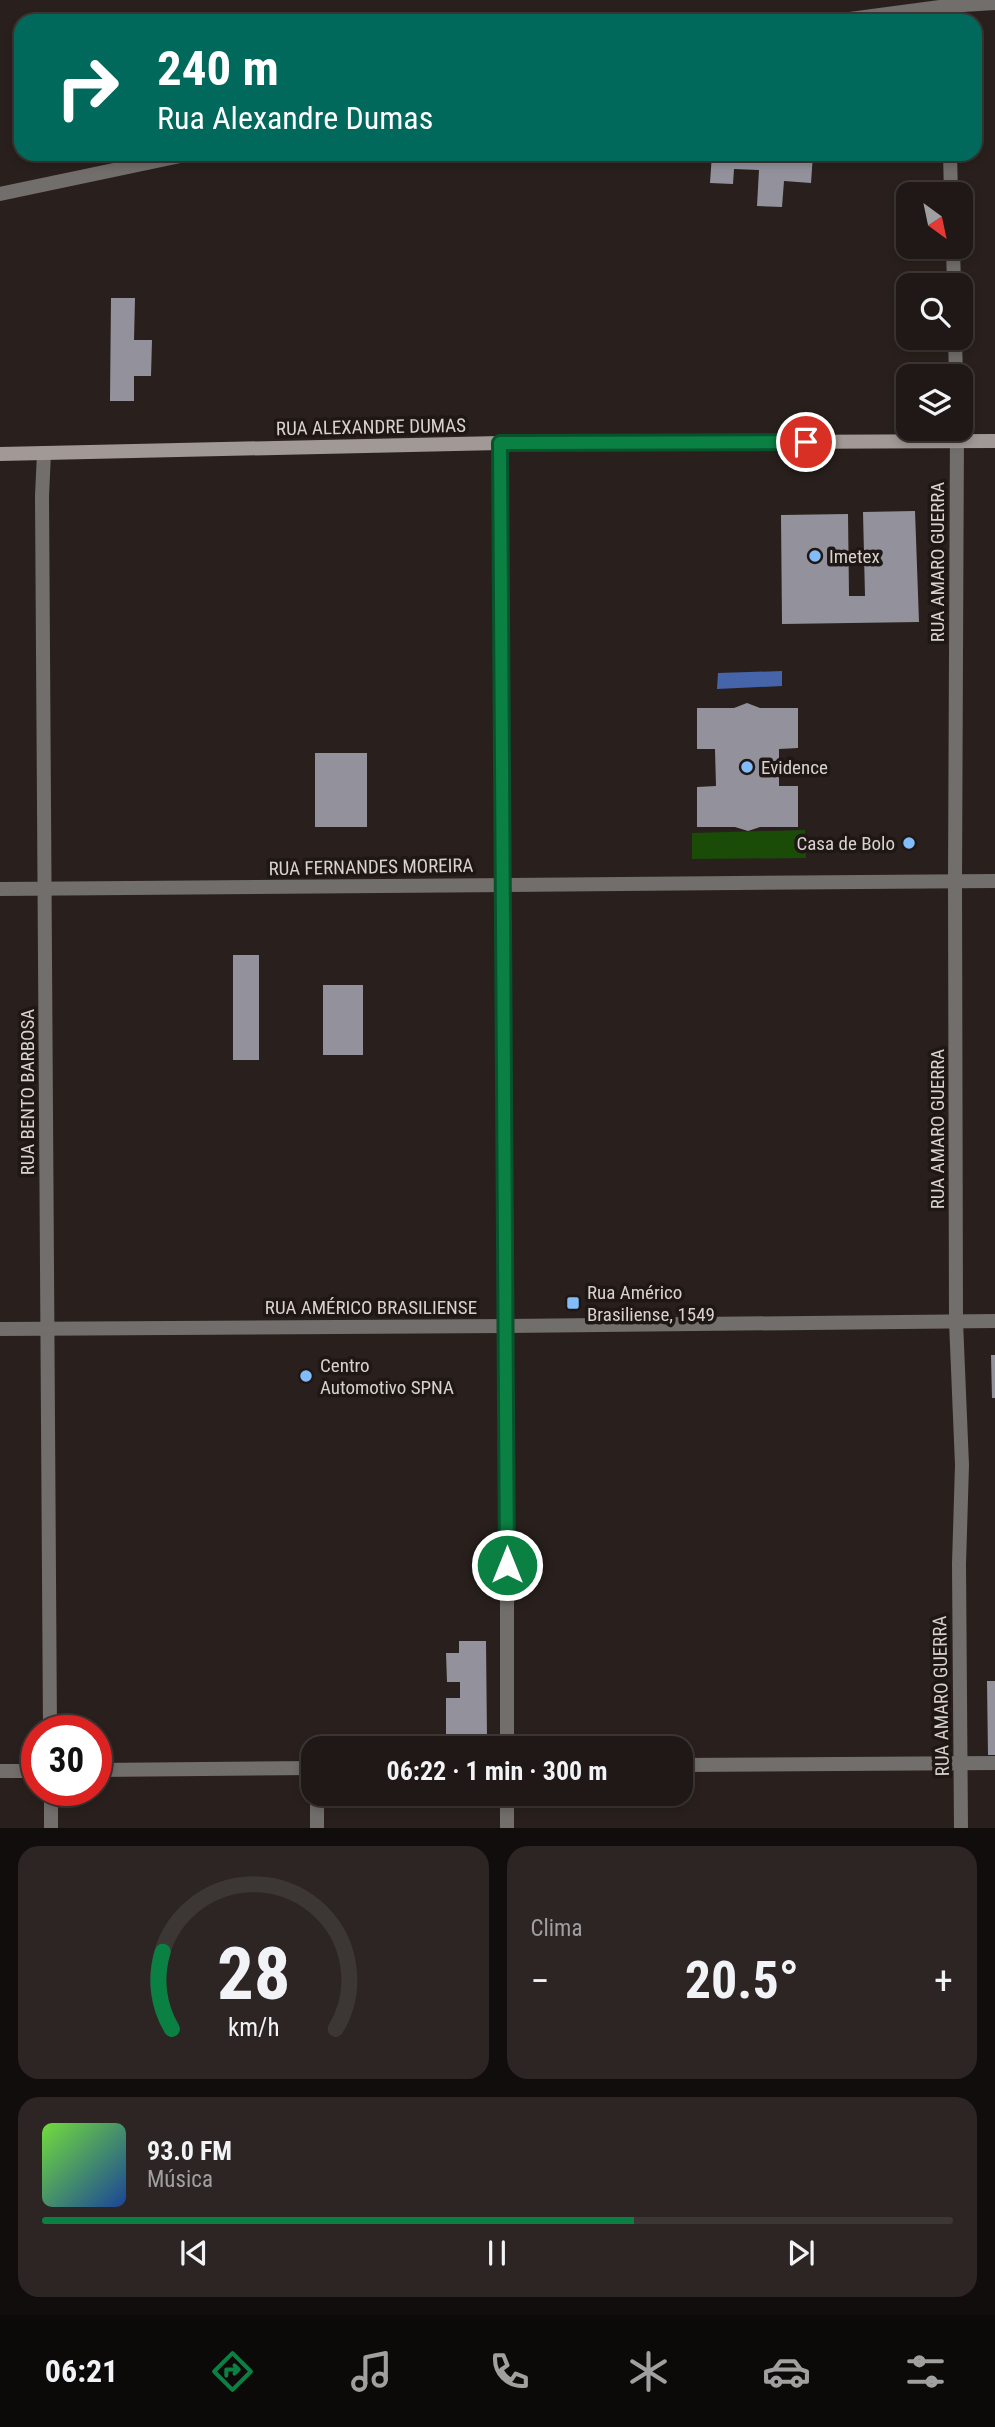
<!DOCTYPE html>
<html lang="pt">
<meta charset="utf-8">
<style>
body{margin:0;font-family:"Roboto Condensed",sans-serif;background:#2c2523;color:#f1f3f6;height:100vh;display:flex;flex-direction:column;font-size:26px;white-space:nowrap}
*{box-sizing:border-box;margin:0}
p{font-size:23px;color:#a1a0a1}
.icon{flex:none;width:38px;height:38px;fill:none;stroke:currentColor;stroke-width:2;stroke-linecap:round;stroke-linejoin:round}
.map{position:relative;height:1828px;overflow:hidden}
.details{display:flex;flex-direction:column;gap:18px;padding:18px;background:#110d0c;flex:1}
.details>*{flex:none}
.guide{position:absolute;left:14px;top:14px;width:968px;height:147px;border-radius:21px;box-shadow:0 4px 10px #0003,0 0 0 2px #3c3735;background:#00695c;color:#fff;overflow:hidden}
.needle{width:46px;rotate:147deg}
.fabs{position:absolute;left:896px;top:182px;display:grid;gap:14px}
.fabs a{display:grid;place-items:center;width:77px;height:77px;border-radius:14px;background:#1f1816;box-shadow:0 4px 10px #0003,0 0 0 2px #3c3735;font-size:35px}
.speed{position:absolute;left:21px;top:1715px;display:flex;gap:14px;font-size:35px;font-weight:700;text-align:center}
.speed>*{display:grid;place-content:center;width:91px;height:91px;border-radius:50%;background:#1f1816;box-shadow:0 4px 10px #0003,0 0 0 2px #3c3735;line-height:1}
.speed .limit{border:10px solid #d22;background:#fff;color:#111}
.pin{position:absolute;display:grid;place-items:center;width:60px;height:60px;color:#fff;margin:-30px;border:4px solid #fff;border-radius:50%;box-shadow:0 2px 7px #0007}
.me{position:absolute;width:77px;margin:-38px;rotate:0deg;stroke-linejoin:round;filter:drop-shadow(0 0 5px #0008)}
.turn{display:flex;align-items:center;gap:24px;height:147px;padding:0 28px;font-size:32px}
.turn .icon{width:91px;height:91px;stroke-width:2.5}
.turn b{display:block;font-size:49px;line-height:60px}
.big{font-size:52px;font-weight:700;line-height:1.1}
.details .widget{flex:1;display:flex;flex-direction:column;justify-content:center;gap:10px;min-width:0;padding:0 24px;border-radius:21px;background:#2c2523}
.details .dial{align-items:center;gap:0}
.dial svg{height:182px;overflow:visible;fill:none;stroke:#3c3735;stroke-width:7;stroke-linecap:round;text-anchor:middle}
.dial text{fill:#f1f3f6;stroke:none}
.song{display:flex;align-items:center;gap:21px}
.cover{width:84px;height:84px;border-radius:10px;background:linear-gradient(135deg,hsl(100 70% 55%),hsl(220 70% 35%))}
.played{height:7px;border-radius:4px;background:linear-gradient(90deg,#0b8043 65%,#3c3735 65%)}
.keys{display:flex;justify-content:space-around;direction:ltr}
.heat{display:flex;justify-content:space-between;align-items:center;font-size:38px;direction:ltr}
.details .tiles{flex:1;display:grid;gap:18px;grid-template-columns:1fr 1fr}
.widget:last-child{grid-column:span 2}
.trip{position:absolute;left:301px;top:1736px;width:392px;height:70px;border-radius:21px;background:#1f1816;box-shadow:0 4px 10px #0003,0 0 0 2px #3c3735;font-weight:700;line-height:70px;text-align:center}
.dock{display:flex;height:112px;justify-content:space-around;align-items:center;background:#0c0a09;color:#a1a0a1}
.dock .icon{width:49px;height:49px}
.dock .on{color:#0b8043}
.dock b{font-size:32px;color:#f1f3f6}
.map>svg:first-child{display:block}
.green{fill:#1a4c08}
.water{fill:#4564aa}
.building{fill:#93929c}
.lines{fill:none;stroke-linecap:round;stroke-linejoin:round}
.lane{stroke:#726e6b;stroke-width:14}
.street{stroke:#726e6b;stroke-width:14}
.secondary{stroke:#a09995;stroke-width:14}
.route-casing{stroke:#07532c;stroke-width:18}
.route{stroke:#0b8043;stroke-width:12}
.poi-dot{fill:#82bcfa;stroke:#1f1714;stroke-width:2.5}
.labels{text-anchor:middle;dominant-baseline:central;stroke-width:7;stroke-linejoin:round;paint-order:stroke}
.street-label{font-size:19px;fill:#d8d2cf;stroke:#1f1714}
.poi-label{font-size:19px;fill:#d8d2cf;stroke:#1f1714;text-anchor:start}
</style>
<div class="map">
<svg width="995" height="1829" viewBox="0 0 995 1829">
<rect width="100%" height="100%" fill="#29201d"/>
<!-- green -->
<path class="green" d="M805,830L806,858L692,859V833Z"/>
<!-- water -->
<path class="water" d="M782,671V686L717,689L718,673Z"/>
<!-- building -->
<g class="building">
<path d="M712,154H813L811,183L784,181L782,207L757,206L759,170L734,169L733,184L710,183Z"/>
<path d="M111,298H135L134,340H152L151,376H134V401H110Z"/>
<path d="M915,511L919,622L782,624L781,515L848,514L849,596H865L863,512Z"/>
<path d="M747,703L760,708H798V748L779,749V786H798V827H760L748,831L735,827H697V787L716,786L715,749H697V708H734Z"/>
<rect x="315" y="753" width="52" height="74"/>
<rect x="233" y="955" width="26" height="105"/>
<rect x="323" y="985" width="40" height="70"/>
<path d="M991,1355H995V1398H992Z"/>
<path d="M459,1641H486L487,1739L482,1744H446V1698H460V1682H447L446,1653H459Z"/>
<path d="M987,1681H995V1755H988Z"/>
</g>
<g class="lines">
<!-- lane -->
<path class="lane" d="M317,1794V1829"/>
<!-- street -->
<g class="street">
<path d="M835,21L947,6L995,3"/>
<path d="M950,154L951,194"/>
<path d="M0,194L190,154"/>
<path d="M953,247L954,285"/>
<path d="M955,338L956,376"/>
<path d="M957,429L955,882L956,1321L962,1465L959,1564L961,1829"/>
<path d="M500,443L507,1326V1748"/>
<path d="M44,453L42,496L50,1731"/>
<path d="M0,889L995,881"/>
<path d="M0,1329L507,1326L995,1321"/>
<path d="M681,1765L995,1763"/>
<path d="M96,1770L313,1768"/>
<path d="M0,1771H37"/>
<path d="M51,1790V1829"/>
<path d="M507,1794V1829"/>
</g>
<!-- secondary -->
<path class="secondary" d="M0,454L500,443L995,441"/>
</g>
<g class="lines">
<defs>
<path id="route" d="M507,1565L500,443L806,442"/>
</defs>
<!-- route casing -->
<use href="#route" class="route-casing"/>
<!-- route -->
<use href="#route" class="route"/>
</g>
<!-- markers -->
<g class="poi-dot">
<circle cx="815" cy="556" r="7"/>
<circle cx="747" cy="767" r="7"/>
<circle cx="909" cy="843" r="7"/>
<rect x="566" y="1296" width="14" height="14" rx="3.5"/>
<circle cx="306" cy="1376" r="7"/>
</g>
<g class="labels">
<!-- street labels -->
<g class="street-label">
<text transform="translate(371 427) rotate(-1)">RUA ALEXANDRE DUMAS</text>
<text transform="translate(937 562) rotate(-90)">RUA AMARO GUERRA</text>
<text transform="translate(371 867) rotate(-1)">RUA FERNANDES MOREIRA</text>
<text transform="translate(27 1092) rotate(-90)">RUA BENTO BARBOSA</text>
<text transform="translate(937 1129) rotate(-90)">RUA AMARO GUERRA</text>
<text x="371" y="1307">RUA AMÉRICO BRASILIENSE</text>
<text transform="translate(941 1696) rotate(-91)">RUA AMARO GUERRA</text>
</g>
<!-- poi labels -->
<g class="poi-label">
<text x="829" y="556">Imetex</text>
<text x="761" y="767">Evidence</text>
<text x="895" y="843" text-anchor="end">Casa de Bolo</text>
<text x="587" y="1292">Rua Américo<tspan x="587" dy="22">Brasiliense, 1549</tspan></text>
<text x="320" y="1365">Centro<tspan x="320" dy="22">Automotivo SPNA</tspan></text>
</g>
</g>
</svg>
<div class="fabs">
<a><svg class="needle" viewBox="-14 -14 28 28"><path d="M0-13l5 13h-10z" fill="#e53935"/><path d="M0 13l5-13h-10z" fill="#a1a0a1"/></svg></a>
<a><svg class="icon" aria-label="search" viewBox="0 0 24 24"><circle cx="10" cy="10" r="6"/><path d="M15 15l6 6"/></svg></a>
<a><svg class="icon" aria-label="layers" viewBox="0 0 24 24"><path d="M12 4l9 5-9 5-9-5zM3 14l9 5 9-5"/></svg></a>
</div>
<div class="speed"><div class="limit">30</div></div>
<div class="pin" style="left:806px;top:442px;background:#d93025"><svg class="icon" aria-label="arrive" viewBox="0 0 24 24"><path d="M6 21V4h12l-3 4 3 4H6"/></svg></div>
<svg class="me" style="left:507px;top:1565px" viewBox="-20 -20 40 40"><circle r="17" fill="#0b8043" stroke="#fff" stroke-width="3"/><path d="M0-11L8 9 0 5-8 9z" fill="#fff"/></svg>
<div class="trip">06:22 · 1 min · 300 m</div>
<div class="guide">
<div class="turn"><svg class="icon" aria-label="right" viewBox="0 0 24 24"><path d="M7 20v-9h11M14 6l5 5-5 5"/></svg><div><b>240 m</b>Rua Alexandre Dumas</div></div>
</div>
</div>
<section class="details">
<div class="tiles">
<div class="widget dial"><svg viewBox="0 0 100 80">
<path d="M14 69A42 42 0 1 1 86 69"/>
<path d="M14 69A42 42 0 0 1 10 35" stroke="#0b8043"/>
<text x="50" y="56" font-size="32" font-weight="700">28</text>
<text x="50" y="72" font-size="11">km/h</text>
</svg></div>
<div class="widget"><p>Clima</p>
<div class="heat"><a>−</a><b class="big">20.5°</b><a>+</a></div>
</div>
<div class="widget">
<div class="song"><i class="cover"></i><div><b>93.0 FM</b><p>Música</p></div></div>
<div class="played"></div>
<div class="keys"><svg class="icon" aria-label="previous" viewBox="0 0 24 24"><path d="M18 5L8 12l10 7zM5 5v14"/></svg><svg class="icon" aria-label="pause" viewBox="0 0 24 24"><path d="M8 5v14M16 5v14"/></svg><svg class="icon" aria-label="next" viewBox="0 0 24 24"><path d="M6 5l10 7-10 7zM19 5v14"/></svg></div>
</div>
</div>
</section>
<nav class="dock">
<b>06:21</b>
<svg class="icon on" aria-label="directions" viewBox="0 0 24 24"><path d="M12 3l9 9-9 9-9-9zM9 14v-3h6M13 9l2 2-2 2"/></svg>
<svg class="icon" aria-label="music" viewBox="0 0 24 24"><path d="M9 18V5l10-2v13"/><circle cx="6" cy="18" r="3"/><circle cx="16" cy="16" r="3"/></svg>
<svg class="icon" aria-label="phone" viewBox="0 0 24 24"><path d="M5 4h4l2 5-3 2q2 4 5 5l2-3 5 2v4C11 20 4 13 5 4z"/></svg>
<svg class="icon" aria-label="climate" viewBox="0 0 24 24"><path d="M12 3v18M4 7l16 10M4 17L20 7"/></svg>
<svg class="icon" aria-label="car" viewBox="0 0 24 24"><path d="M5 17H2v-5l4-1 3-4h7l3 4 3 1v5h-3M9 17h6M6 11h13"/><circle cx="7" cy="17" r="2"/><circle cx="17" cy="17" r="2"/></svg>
<svg class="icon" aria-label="filters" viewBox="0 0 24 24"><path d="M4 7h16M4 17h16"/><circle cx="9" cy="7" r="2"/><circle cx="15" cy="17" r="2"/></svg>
</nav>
